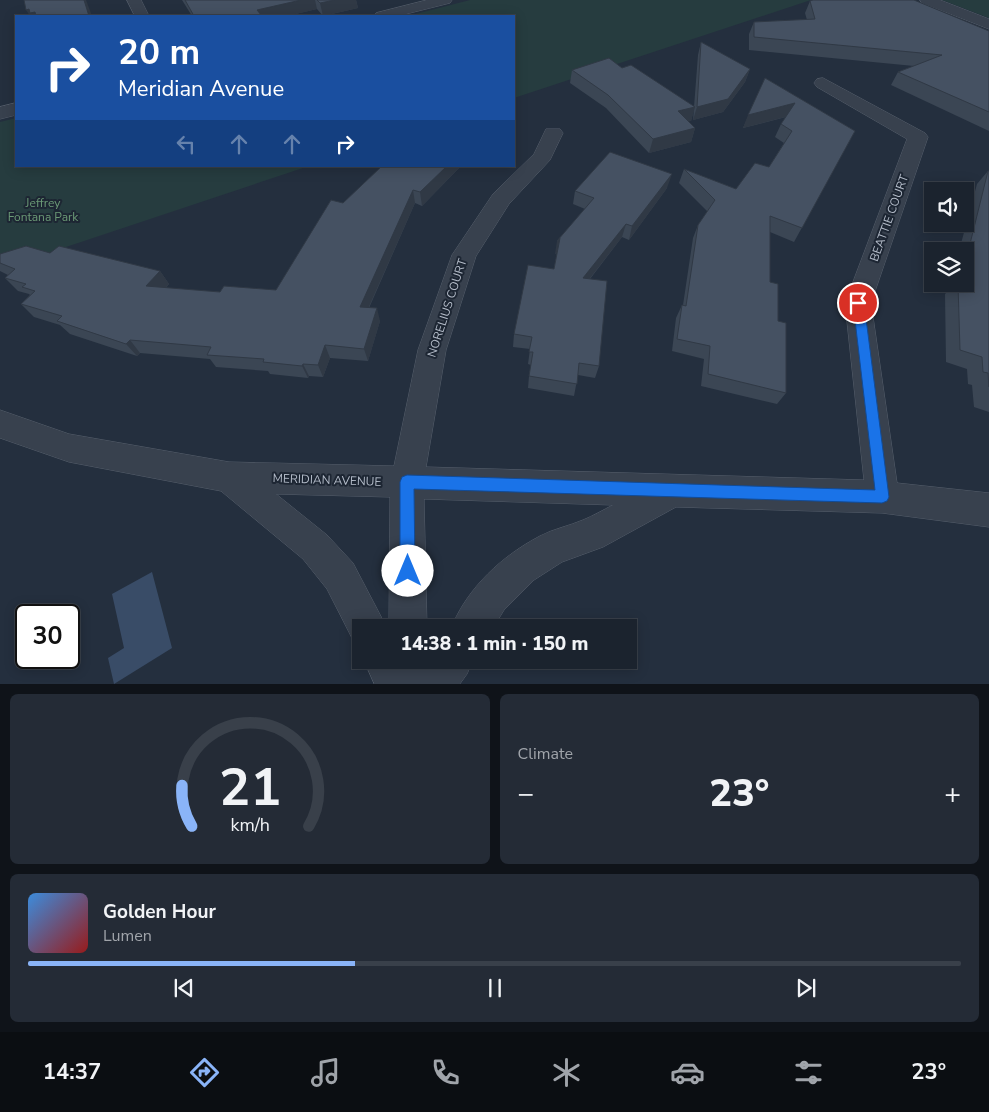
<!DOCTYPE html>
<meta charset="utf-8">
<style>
body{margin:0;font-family:"Nunito Sans",sans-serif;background:#242b36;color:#f1f3f6;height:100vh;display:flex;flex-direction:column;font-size:19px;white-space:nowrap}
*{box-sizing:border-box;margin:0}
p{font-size:16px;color:#a0a4aa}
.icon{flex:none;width:28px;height:28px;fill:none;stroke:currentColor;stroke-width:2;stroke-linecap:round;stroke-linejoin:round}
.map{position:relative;height:684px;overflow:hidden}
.sheet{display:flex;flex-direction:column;gap:10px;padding:10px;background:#0f1319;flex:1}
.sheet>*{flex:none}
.guide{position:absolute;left:15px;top:15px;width:500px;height:152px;border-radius:0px;box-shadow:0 2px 12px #0003,0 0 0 1px #39404a;background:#1a4fa0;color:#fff;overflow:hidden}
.buttons{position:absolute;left:924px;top:182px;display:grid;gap:10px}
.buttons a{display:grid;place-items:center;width:50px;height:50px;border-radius:0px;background:#1b232e;box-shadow:0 2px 12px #0003,0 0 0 1px #39404a;font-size:25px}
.speed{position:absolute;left:15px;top:604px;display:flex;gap:10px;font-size:25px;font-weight:700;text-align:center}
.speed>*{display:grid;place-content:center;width:65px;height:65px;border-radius:50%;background:#1b232e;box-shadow:0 2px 12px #0003,0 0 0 1px #39404a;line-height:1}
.speed .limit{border:2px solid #111;border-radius:8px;background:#fff;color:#111}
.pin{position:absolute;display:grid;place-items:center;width:42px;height:42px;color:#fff;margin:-21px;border:2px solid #fff;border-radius:50%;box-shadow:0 1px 5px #0007}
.me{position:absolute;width:55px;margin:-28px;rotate:0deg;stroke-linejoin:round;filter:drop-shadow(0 0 4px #0008)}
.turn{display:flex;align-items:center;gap:18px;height:105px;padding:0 20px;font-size:22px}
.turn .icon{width:65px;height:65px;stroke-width:2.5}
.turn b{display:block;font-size:35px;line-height:42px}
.lanes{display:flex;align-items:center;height:48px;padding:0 20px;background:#0003;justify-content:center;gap:25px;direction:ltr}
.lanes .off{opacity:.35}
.big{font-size:38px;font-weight:800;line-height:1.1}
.sheet .tile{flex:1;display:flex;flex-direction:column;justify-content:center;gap:8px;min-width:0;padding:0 18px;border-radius:8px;background:#242b36}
.sheet .dial{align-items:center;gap:0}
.dial svg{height:130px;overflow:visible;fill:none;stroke:#39404a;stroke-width:7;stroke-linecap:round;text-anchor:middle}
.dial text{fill:#f1f3f6;stroke:none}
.song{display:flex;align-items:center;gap:15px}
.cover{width:60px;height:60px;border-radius:8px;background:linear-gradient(135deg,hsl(210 70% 55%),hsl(0 70% 35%))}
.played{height:5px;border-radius:2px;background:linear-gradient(90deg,#8ab4f8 35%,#39404a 35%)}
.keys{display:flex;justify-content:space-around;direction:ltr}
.heat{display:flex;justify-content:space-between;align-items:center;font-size:28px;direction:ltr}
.sheet .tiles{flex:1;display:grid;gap:10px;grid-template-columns:1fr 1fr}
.tile:last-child{grid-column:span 2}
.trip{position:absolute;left:352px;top:619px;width:285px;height:50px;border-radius:0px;background:#1b232e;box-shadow:0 2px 12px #0003,0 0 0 1px #39404a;font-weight:800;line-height:50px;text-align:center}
.tab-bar{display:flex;height:80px;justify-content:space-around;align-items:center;background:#0b0e12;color:#a0a4aa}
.tab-bar .icon{width:35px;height:35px}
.tab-bar .selected{color:#8ab4f8}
.tab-bar b{font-size:22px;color:#f1f3f6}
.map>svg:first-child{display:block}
.green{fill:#263c3f}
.water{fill:#394c67}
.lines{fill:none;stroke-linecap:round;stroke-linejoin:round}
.minor-casing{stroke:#565f6c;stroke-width:1}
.minor{fill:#38414e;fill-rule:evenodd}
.wall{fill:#3b4654}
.shaded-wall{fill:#303945}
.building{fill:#455162;stroke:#303945}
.route{fill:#1a73e8;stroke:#114b97}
.labels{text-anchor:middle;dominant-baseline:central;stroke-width:4;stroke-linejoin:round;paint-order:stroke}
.park-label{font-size:12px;fill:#6b9a76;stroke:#1d2633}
.street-label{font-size:12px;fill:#b4bcc9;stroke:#1d2633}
</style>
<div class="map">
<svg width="989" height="685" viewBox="0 0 989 685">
<rect width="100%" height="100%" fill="#242f3e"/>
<!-- green -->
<g class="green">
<path d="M470,0H811L514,98V16H408Z"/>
<path d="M942,0H989V18Z"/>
<path d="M16,118V166H309L0,269V122Z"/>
</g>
<!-- water -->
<path class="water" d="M152,572L172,648L114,684L108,658L124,648L112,594Z"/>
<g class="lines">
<defs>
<g id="minor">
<path d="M127,0H141L149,16H135Z"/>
<path d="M427,0H452L450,3L398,16H373L376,13Z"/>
<path d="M920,0H940L989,19V29L922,3Z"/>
<path d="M823,78L925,133L928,137L871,303L897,483L989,493V527L882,513L676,507L603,547L562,562L534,580L504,610L493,628H451C468,587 502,556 540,536C553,529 569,526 583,520C593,516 603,510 613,505L424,499L427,628H389L390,497L276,494L327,535L353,563L387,628H361V644L354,642L327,589L303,559L221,491L69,462L0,438V410L69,434L229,462L394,466L418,350L452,255L493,194L534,154L546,129H560L563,133L550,160L509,204L476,256L446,350L426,467L864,480L845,303L907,139L817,87L814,83L817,79Z"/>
<path d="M16,103V115L0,119V107Z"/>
<path d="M364,660H473L467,674L459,685H375Z"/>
</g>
</defs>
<!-- minor casing -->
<use href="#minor" class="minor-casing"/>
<!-- minor -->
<use href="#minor" class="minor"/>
</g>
<!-- wall -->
<g class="wall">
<path d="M182,0H356L358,8L323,16L317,9L287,16H192Z"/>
<path d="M810,1L989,31V131L891,85L898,72L914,66L749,50V34L754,22L807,20L805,13Z"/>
<path d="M701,42L750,69L745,82L723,112L693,120L694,109L691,121H688L695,128L691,142L649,153L606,108L570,83L572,70L694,107L698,55Z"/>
<path d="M765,78L855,131L794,242L770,232V282L778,321L786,393L777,404L701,386L704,359L672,351L676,318L682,305H683L693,238L698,225L708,212L679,183L684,169L736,189L769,167L784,143L775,137L781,124L786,117L743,128Z"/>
<path d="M461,166L422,206L415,203L369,308L380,321L368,361L330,358L323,377L309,376L308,378L270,374L268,371L216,367L210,359L140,353L137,356L70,334L60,325L34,317L21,304L30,295L29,294L18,291L5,278L8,275L0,271V254L50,253L160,271L169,284L166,288L220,292L276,290L343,203Z"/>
<path d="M988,171H989V412L974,407L972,385L968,384L967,369L946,362L945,294L954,285V284H965V251H959L977,184Z"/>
<path d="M667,188L629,240L622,237L590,279L599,366L595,378L578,375L574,396L528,388L529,376L531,365L528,364L530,349L513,347L514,334L554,269L557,253L555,254L585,209L573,204L575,191Z"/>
</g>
<!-- shaded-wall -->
<g class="shaded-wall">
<path d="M84,0H86L92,16H89Z"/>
<path d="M301,0H315L317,9L287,16H259L257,10Z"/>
<path d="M335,0H356L358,8L323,16L320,3Z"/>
<path d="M29,9L35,12L38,16H30L26,10Z"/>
<path d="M750,69L745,82L723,112L693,120L697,107Z"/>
<path d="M795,103L789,116L743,128L748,115Z"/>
<path d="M695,107L691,121L674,125L678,111Z"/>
<path d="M695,128L691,142L649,153L653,139Z"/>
<path d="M447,166H461L422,206L420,192Z"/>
<path d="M672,174L667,188L629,240L632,226Z"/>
<path d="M413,190L415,203L363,320L360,307Z"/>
<path d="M626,224L622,237L580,291L583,278Z"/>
<path d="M560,238L558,252L555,254L557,241Z"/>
<path d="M160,271L169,284L156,299L146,286Z"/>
<path d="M377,308L380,321L368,361L364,349Z"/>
<path d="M130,340L140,353L137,356L126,344Z"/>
<path d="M325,345L330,358L323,377L318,365Z"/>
<path d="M303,364L309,376L308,378L302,366Z"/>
</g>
<!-- building -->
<g class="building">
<path d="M24,0H84L89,16H36L35,12L30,13L29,9L26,10Z"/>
<path d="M185,0H301L257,10L262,16H194Z"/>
<path d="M317,0H335L320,3Z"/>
<path d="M813,0H914L989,31V112L898,72L942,55L754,37V22L815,19L810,1Z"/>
<path d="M701,42L750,69L728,99L697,107Z"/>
<path d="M609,58L622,68L631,65L695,107L678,111L695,128L653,139L608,95L572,70Z"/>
<path d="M765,78L855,131L802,228L770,216V282L778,284V321L786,323V393L708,374L710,346L677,339L682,305L686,306L698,225L715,200L684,169L736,189L755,163L769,167L792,131L781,124L795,103L748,115Z"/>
<path d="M610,152L672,174L632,226L626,224L583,278L607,281L599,366L579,363L577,384L529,376L533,352H529L532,337L514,334L528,265L554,269L560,238L557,241L594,198L575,191Z"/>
<path d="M382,166H447L420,192L413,190L360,307L377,308L364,349L325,345L318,365L303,364L302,366L263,362L264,359L207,355L211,347L130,340L126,344L57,321L62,316L21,304L35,291L22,287L26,284L5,278L15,269L0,263V254L26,246L50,253L59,246L160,271L146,286L220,292L224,286L276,290L331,200L343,203Z"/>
<path d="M988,171H989V387L988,373L983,372L982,357L960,350L958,284L965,283L968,284L966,260Z"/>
</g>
<!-- route -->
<path class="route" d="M858,299L864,303L889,497L887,501L882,503L414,489L415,571L413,576L408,579L402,576L400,571V482L402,477L407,475L875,490L853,303Z"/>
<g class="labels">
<!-- park labels -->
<g class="park-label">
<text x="43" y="203">Jeffrey<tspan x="43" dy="14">Fontana Park</tspan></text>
</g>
<!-- street labels -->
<g class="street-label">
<text transform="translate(889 218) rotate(-70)">BEATTIE COURT</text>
<text transform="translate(447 308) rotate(-72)">NORELIUS COURT</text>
<text transform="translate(327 480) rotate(2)">MERIDIAN AVENUE</text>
</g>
</g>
</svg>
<div class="buttons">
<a><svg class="icon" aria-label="sound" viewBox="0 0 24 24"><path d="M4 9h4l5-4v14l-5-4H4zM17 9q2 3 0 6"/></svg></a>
<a><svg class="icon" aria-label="layers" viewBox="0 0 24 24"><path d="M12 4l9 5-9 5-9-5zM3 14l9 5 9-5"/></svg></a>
</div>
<div class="speed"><div class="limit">30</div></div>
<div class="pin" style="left:858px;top:303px;background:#d93025"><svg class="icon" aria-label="arrive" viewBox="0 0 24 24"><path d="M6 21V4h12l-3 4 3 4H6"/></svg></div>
<svg class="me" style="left:408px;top:571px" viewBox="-20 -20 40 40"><circle r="19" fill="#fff"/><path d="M0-13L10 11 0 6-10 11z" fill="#1a73e8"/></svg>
<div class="trip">14:38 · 1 min · 150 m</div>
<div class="guide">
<div class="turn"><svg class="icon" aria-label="right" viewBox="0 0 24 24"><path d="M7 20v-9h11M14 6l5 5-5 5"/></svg><div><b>20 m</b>Meridian Avenue</div></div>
<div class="lanes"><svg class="icon off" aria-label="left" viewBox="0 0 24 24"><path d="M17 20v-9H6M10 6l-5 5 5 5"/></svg><svg class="icon off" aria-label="ahead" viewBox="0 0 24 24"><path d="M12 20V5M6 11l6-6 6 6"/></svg><svg class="icon off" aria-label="ahead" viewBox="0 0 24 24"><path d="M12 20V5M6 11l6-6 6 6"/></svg><svg class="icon" aria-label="right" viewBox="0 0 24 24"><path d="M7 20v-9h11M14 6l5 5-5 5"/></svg></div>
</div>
</div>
<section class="sheet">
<div class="tiles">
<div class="tile dial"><svg viewBox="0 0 100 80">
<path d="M14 69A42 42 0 1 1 86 69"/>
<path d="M14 69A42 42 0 0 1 8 44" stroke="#8ab4f8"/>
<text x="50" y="56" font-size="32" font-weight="700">21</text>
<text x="50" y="72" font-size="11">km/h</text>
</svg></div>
<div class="tile"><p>Climate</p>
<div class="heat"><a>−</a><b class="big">23°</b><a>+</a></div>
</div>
<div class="tile">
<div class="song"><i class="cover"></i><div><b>Golden Hour</b><p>Lumen</p></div></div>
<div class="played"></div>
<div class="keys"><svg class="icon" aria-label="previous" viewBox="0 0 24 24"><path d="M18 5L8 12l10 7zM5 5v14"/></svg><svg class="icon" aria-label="pause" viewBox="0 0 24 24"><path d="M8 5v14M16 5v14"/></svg><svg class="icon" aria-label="next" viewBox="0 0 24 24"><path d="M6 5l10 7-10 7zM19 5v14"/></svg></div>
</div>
</div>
</section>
<nav class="tab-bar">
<b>14:37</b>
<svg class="icon selected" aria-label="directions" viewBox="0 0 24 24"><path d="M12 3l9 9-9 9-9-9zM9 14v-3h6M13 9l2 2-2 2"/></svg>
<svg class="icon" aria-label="music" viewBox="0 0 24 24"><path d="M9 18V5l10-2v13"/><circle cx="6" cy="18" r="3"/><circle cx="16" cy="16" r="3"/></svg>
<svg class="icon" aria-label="phone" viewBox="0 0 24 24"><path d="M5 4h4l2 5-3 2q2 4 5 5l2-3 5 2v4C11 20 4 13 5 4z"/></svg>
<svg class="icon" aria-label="climate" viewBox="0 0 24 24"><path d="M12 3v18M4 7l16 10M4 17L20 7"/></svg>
<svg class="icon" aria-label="car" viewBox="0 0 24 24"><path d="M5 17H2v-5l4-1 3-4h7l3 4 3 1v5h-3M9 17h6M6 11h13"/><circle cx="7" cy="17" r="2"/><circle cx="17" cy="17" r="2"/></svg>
<svg class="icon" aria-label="filters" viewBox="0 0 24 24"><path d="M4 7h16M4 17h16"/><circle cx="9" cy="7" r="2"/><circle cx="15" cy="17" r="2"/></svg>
<b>23°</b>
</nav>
